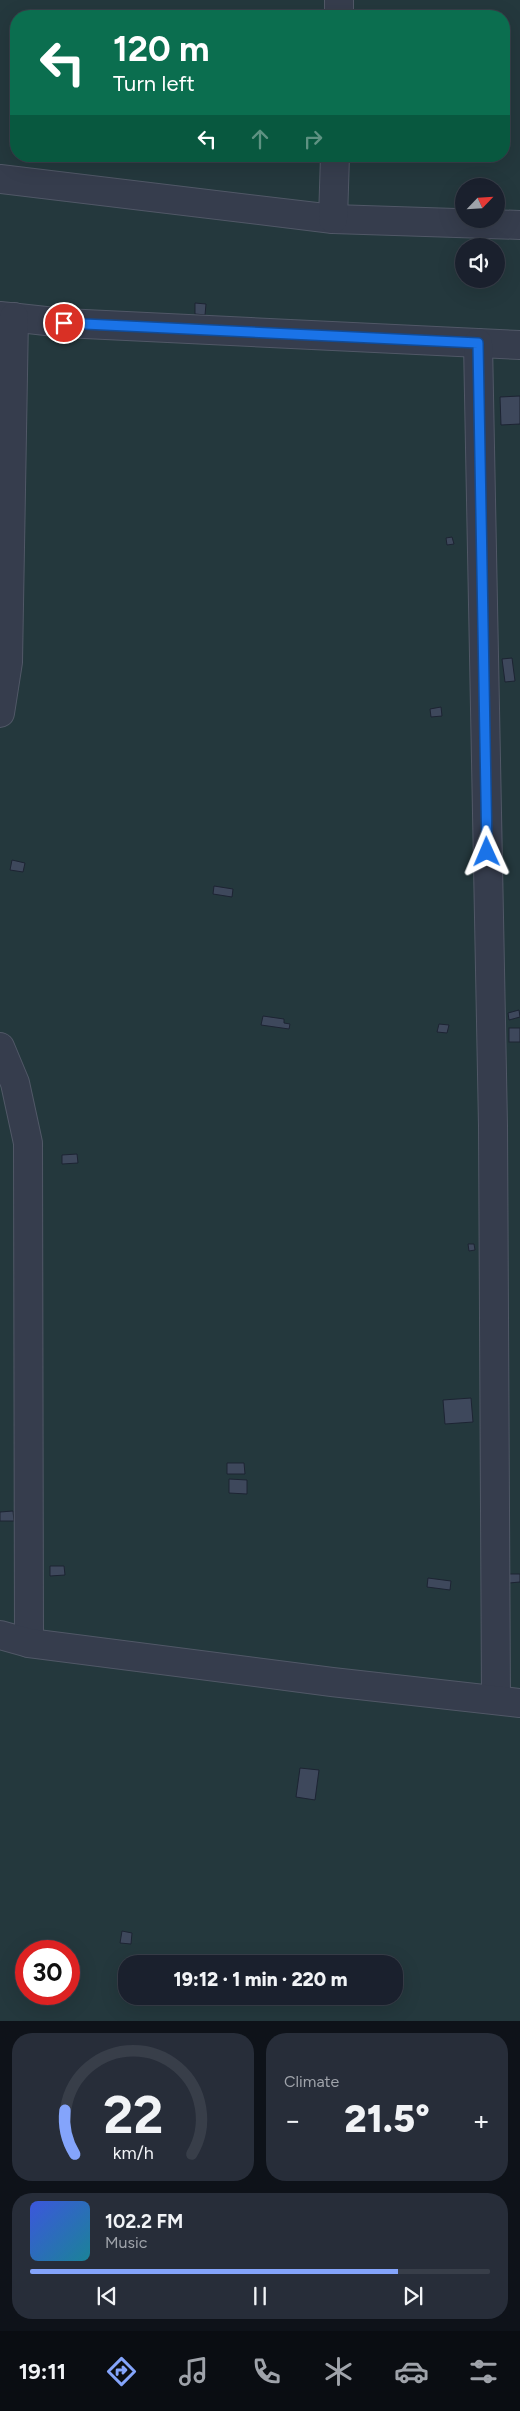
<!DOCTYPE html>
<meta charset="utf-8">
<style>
body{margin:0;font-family:Figtree,sans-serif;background:#272d39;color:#f1f3f6;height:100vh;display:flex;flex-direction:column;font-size:19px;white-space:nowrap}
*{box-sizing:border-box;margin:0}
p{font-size:16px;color:#9fa3aa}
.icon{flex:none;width:28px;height:28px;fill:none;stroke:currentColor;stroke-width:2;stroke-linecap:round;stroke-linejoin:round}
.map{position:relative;height:2021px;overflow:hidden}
.side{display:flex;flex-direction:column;gap:12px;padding:12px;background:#0e1219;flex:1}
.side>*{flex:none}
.guide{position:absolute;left:10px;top:10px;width:500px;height:152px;border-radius:20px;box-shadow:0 5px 20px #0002,0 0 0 1px #383e49;background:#0b6e4f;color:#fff;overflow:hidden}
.needle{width:32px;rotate:65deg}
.buttons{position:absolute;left:455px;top:178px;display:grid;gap:10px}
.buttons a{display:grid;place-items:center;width:50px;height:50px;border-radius:50%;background:#1a202d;box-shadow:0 5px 20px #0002,0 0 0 1px #383e49;font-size:25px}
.speed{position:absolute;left:15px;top:1940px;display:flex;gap:10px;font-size:25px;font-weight:700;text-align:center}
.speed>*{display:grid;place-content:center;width:65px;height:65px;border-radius:50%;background:#1a202d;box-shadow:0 5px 20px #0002,0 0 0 1px #383e49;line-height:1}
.speed .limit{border:8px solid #d22;background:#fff;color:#111}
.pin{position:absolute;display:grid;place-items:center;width:42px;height:42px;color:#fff;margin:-21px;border:2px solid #fff;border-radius:50%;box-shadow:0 1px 5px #0007}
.me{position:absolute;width:55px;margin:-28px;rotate:359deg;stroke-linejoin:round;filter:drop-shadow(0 0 4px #0008)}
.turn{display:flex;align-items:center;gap:18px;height:105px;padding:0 20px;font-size:22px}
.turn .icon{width:65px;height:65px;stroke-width:2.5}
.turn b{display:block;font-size:35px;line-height:42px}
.lanes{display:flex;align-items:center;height:48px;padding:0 20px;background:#0003;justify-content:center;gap:25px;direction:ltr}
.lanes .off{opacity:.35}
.big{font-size:38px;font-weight:800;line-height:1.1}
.side .widget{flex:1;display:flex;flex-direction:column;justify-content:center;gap:8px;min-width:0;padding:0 18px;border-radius:20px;background:#272d39}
.side .dial{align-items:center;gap:0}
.dial svg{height:130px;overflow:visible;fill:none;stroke:#383e49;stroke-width:7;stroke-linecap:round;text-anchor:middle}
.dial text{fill:#f1f3f6;stroke:none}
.song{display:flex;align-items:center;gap:15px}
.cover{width:60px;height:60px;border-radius:8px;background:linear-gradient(135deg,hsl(230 70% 55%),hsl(190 70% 35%))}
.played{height:5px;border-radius:2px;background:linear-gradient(90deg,#84a4fb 80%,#383e49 80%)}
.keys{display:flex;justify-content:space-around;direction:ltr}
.heat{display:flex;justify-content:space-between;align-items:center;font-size:28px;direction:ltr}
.side .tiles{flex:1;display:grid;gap:12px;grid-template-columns:1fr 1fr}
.widget:last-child{grid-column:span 2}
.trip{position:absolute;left:118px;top:1955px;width:285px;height:50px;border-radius:20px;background:#1a202d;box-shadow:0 5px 20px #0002,0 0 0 1px #383e49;font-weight:800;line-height:50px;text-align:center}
.menu{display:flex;height:80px;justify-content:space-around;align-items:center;background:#0a0d12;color:#9fa3aa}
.menu .icon{width:35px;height:35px}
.menu .selected{color:#84a4fb}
.menu b{font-size:22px;color:#f1f3f6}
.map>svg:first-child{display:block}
.green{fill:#24383d;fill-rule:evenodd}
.building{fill:#3e485c;stroke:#1d2433}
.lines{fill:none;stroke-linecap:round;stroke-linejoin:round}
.minor-casing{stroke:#515867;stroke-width:30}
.minor{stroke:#363d4d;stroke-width:28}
.route-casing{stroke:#114b97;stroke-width:12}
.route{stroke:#1a73e8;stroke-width:9}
</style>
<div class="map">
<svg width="520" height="2021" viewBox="0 0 520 2021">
<rect width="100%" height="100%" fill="#222a3c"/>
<!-- green -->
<path class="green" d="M0,0H520V2021H0ZM16,16H504V156H16ZM464,186H496V219H464ZM464,246H496V279H464ZM26,1951H69V1994H26ZM126,1964H394V1996H126Z"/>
<!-- building -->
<g class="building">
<path d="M195,303L206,304L205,315L195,314Z"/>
<path d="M520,396V424L501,425L500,397Z"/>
<path d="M452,537L454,544L447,545L446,538Z"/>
<path d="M512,658L515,681L505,682L502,659Z"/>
<path d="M441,707L442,716L431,717L430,709Z"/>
<path d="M12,860L25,863L23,872L10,870Z"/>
<path d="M214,886L233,889L232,897L213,894Z"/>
<path d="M519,1010L520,1017L509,1020L508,1013Z"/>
<path d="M263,1016L284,1019V1023L290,1024L289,1029L261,1025Z"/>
<path d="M439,1024L449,1025L447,1033L437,1032Z"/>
<rect x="509" y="1028" width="11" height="14"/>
<path d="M77,1154L78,1163L62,1164V1155Z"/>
<path d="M468,1244H474L475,1250L469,1251Z"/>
<path d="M471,1398L473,1422L445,1424L443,1400Z"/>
<path d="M227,1463H244L245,1474H227Z"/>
<path d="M229,1479L247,1480V1494L229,1493Z"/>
<path d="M13,1511L14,1521H0V1512Z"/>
<path d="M50,1566H64L65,1575L50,1576Z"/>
<path d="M508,1574H520V1582L509,1583Z"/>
<path d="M428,1578L451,1581L450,1590L427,1587Z"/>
<path d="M300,1768L319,1770L315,1800L296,1797Z"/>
<path d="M122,1931L132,1933L131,1944L120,1943Z"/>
</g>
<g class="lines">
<defs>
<g id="minor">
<path d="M339,16V0"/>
<path d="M0,179L333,219L520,225"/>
<path d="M333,219L335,156"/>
<path d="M0,316L64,323L520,345"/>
<path d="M478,343L493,1126L496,1700"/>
<path d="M0,713L8,662L14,317"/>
<path d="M0,1047L15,1083L28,1143L29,1643"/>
<path d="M0,1635L29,1643L332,1682L520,1703"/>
</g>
</defs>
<!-- minor casing -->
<use href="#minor" class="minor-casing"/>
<!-- minor -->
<use href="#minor" class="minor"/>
</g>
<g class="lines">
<defs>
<path id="route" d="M64,323L478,343L487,852"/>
</defs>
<!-- route casing -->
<use href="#route" class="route-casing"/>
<!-- route -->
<use href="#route" class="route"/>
</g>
</svg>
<div class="buttons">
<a><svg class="needle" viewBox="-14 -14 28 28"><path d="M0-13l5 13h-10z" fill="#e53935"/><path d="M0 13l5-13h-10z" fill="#9fa3aa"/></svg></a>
<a><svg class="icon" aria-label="sound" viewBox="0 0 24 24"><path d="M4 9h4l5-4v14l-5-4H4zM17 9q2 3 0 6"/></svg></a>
</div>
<div class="speed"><div class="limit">30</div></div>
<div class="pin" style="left:64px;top:323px;background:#d93025"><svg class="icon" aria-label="arrive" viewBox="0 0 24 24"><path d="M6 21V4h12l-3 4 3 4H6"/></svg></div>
<svg class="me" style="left:487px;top:852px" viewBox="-20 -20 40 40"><path d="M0-17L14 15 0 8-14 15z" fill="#1a73e8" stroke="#fff" stroke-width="4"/></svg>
<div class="trip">19:12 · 1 min · 220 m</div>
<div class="guide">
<div class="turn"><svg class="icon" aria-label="left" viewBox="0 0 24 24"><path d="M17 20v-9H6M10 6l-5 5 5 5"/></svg><div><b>120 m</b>Turn left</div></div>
<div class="lanes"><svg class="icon" aria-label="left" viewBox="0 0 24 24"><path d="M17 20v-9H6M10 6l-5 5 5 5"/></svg><svg class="icon off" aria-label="ahead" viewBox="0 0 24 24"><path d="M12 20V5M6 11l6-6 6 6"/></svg><svg class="icon off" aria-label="right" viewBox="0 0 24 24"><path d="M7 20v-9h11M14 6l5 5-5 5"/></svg></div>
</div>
</div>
<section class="side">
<div class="tiles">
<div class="widget dial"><svg viewBox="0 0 100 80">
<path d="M14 69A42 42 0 1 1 86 69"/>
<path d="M14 69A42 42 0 0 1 8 42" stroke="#84a4fb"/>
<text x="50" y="56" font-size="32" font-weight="700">22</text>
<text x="50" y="72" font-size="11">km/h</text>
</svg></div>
<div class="widget"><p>Climate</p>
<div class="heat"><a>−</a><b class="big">21.5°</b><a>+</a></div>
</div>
<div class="widget">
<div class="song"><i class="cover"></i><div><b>102.2 FM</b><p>Music</p></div></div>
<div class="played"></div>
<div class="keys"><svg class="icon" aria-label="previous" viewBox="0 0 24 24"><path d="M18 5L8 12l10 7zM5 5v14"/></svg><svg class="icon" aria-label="pause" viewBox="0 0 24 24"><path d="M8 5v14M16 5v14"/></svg><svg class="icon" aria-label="next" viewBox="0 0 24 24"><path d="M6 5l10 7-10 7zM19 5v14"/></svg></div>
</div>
</div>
</section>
<nav class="menu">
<b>19:11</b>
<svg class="icon selected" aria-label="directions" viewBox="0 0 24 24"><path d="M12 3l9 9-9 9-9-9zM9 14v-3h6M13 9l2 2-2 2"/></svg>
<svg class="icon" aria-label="music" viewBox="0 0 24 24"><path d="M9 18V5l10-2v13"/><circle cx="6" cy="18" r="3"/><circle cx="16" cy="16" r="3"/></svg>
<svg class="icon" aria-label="phone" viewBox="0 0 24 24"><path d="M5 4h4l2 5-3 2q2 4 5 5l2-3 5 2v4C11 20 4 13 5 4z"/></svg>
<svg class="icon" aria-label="climate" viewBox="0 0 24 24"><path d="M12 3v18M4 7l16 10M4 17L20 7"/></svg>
<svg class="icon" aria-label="car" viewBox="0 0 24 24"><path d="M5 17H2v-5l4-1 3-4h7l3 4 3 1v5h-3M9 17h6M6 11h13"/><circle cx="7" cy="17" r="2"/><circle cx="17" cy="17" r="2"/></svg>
<svg class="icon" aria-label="filters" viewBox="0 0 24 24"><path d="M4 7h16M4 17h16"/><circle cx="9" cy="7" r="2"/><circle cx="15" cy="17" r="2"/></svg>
</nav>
